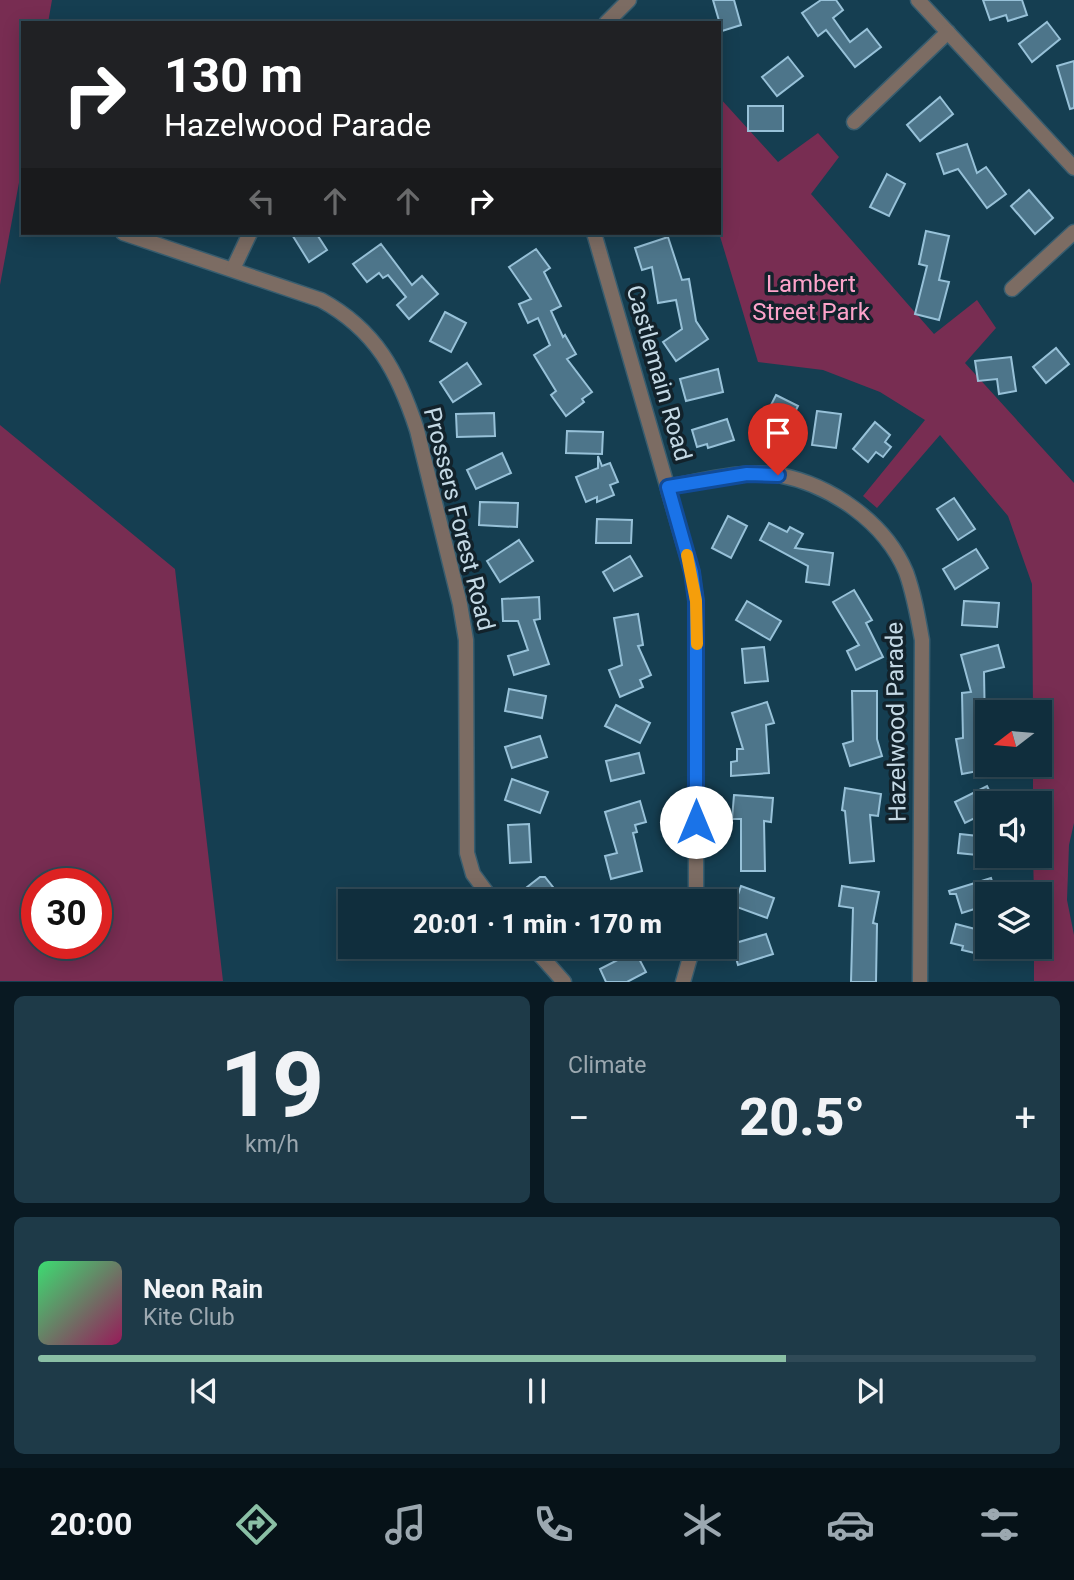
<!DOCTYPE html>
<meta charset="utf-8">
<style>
body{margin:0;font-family:Roboto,sans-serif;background:#1e3a48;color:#f1f3f6;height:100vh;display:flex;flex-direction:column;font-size:26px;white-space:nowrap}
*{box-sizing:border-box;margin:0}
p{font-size:23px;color:#9ca8b0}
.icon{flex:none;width:38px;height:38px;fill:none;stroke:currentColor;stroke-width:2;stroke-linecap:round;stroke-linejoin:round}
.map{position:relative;height:982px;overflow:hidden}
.details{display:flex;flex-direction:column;gap:14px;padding:14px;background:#091922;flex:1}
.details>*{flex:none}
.banner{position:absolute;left:21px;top:21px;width:700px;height:214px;border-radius:0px;box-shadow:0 4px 18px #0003,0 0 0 2px #304a57;background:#202124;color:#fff;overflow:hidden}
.needle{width:46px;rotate:254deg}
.buttons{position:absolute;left:975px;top:700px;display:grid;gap:14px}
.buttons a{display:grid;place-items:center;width:77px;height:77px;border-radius:0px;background:#102e3d;box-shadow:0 4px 18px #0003,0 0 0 2px #304a57;font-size:35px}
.speed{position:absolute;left:21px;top:868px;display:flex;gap:14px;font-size:35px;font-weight:700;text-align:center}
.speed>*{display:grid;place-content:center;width:91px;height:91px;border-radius:50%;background:#102e3d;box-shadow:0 4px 18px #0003,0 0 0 2px #304a57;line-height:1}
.speed .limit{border:10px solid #d22;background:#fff;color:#111}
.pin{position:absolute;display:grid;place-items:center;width:60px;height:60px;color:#fff;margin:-72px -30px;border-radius:50% 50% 50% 0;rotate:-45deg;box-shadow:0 0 7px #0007}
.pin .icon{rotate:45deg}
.me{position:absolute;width:77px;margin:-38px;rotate:0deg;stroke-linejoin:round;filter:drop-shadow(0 0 5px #0008)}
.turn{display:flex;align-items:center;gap:24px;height:147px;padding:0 28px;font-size:32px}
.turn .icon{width:91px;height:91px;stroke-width:2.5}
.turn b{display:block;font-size:49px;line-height:60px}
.lanes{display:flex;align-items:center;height:66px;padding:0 28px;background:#0003;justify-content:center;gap:35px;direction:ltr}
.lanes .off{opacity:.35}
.big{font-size:52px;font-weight:800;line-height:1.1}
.details .tile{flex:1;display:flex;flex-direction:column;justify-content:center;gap:10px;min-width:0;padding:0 24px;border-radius:10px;background:#1e3a48}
.details .dial{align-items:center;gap:0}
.dial b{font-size:91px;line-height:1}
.song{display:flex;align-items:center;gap:21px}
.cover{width:84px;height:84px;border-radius:10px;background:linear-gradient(135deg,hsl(140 70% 55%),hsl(330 70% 35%))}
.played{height:7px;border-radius:4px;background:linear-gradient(90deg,#8abfa5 75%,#304a57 75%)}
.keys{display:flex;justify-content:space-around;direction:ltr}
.heat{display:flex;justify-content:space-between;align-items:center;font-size:38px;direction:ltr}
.details .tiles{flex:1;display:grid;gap:14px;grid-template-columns:1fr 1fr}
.tile:last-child{grid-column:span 2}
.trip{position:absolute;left:338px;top:889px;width:399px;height:70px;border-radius:0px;background:#102e3d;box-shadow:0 4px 18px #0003,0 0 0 2px #304a57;font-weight:800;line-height:70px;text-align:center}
.tab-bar{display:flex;height:112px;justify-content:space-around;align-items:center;background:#061218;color:#9ca8b0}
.tab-bar .icon{width:49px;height:49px}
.tab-bar .active{color:#8abfa5}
.tab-bar b{font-size:32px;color:#f1f3f6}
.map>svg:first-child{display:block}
.green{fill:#782d52;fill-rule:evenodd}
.building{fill:#4d758a;stroke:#97c1d8;stroke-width:2}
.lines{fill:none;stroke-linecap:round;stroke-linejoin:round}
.street-casing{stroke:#385d6f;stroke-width:17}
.street{stroke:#7c6c63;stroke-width:14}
.route-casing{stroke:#114b97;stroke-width:18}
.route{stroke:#1a73e8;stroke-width:12}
.slow{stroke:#f59e0b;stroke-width:12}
.labels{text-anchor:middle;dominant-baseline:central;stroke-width:7;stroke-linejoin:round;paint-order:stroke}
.park-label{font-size:24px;fill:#fda3ca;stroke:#12222b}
.street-label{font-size:24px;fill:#c4d9e5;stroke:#12222b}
</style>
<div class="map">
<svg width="1074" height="982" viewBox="0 0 1074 982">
<rect width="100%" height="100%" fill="#153e51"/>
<!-- green -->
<g class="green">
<path d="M0,0H52L48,23H23V161L0,285Z"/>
<path d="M719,97L778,162L818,133L839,157L811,194L934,334L977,300L996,328L965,363L1074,483V823L1069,845L1067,900L1074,935V981H1034V947H1040V894H1034L1033,856H1040V803H1033V765H1040V712H1033L1032,584L1008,516L940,435L877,508L863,496L925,420L880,392L823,370L758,362L719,233Z"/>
<path d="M0,425L175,569L223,981H0ZM37,884H96V943H37Z"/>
</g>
<!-- building -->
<g class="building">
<path d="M713,0H734L741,25L722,31Z"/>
<path d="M821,0H836L843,10L833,18L850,42L867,29L881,47L855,67L826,30L818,36L802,13Z"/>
<path d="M983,0H1022L1027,15L1008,21L1006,15L990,20Z"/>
<path d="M1047,22L1060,39L1032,62L1019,44Z"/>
<path d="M788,57L803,76L777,96L762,77Z"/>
<path d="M1074,61V108L1070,109L1057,66Z"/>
<path d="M940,97L953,114L920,141L907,125Z"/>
<rect x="748" y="106" width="35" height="25"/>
<path d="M967,144L977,173L986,167L1006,194L987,208L958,169L944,174L937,154Z"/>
<path d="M887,174L905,184L889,216L870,207Z"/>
<path d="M1029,190L1053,218L1035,234L1011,206Z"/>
<path d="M926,231L949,236L939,280L949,282L939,320L915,314L927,266L919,264Z"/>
<path d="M291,233H316L327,250L309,262Z"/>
<path d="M668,237L682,280L689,279L696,321L708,339L676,361L663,342L682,329L676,300L658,303L652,267L642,270L635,248Z"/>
<path d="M381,244L412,285L422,276L438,294L409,319L397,305L406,297L388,275L383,278L379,273L367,282L353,264Z"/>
<path d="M536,249L550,268L544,272L561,306L551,311L563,337L565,335L576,354L567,359L592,392L582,399L584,402L566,416L551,395L556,391L534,355L550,345L538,318L528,323L519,304L531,299L509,267Z"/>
<path d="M445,312L466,323L451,352L430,341Z"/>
<path d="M1056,348L1069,364L1046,383L1033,367Z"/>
<path d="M1011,357L1016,391L999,394L997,379L978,381L975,361Z"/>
<path d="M467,363L481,384L453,402L440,382Z"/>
<path d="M718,369L723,392L686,401L680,379Z"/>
<path d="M776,395L798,406L782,438L760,427Z"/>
<path d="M817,411L841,414L836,448L812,445Z"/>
<path d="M494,413L495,436L457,437L456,414Z"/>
<path d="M727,419L734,440L708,448L707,444L697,447L692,430Z"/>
<path d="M875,422L890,435L885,442L891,447L883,457L876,452L868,462L853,449Z"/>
<path d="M567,431L603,432L602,454L566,453Z"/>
<path d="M502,453L511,473L476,489L467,470Z"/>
<path d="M598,456L602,466L610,463L618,482L610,485L614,495L597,502V497L586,502L576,477L598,468Z"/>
<path d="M954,498L975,529L958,540L937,509Z"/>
<path d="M480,502L518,503L517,527L479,525Z"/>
<path d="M728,516L747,526L731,558L712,548Z"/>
<path d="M597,519L632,520L631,543H596Z"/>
<path d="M769,523L787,532L790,527L803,534L795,548L833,553L829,585L806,582L808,566L760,540Z"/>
<path d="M519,540L533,561L500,582L487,561Z"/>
<path d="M976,549L988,568L955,589L943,569Z"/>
<path d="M630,556L642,576L614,591L603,572Z"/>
<path d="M854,590L872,620L866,623L883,657L856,670L847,651L859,645L833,602Z"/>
<path d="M539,597L540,619L534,620L549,664L514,675L508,656L528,650L518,621H503L502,599Z"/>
<path d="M747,601L781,621L770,640L736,620Z"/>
<path d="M964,601L999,603L997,627L962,625Z"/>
<path d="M638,614L643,645L638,646L651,675L640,680L643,687L620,697L609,670L622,665L614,618Z"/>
<path d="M998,645L1004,667L984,672L985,728L976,727L983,770L962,774L956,739L963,738L962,693L971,692L961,655Z"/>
<path d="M764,647L768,681L745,683L742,649Z"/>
<path d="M509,689L546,696L542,718L505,711Z"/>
<path d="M852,691H877V739L882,756L850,766L843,744L853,741Z"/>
<path d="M767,702L774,723L766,725L769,773L731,776V762L737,761V749H743L732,713Z"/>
<path d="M616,705L650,723L640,743L605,726Z"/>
<path d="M540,736L547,757L512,768L505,747Z"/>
<path d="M639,753L644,773L611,781L606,761Z"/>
<path d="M512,779L548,792L540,813L505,800Z"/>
<path d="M987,786L995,803H987V812L965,823L955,802Z"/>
<path d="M845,788L881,794L878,816L870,815L874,861L850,863L845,811L842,810Z"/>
<path d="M734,795L773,798L771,822L764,821L765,871H741V819H732Z"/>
<path d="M640,801L646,822L635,825L637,832L633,833L642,871L611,879L605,856L617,853L605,812Z"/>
<path d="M529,824L531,862L510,863L508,825Z"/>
<path d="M960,834L987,837V856L958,853Z"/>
<path d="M540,877H545L564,901H536L526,888Z"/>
<path d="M991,878L996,894H987V905L962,913L956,894H950L949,891Z"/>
<path d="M741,886L774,898L767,918L734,906Z"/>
<path d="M842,886L879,892L873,923L877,924L876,982H851L853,908L839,906Z"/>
<path d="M956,924L987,932V956L962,950L963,946L951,943Z"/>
<path d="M766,934L773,954L738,965L732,944Z"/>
<path d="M635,951L646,972L627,982H606L600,969Z"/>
</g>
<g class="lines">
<defs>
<g id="street">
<path d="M918,0L1074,168"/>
<path d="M606,23L629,0"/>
<path d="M854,122L948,32"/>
<path d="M123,233L321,300C376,330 398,372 417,430L460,604L466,640L467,853L473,874L493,901"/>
<path d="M594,233L692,572L696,601V901"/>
<path d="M233,269L250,233"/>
<path d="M1012,289L1074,232"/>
<path d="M668,487C703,481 744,469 779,475C831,485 885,522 906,572C914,594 918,617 922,640L920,982"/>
<path d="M533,947L564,982"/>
<path d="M683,982L693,947"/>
</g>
</defs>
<!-- street casing -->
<use href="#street" class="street-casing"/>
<!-- street -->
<use href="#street" class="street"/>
</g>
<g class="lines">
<defs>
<path id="route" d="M696,822V601L692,572L668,487L747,474L778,475"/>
</defs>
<!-- route casing -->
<use href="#route" class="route-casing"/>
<!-- route -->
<use href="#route" class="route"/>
<!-- slow -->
<path class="slow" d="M687,555L696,601L697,644"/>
</g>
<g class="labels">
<!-- park labels -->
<g class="park-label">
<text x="811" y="284">Lambert<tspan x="811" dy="28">Street Park</tspan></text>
</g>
<!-- street labels -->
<g class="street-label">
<text transform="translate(659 373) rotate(74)">Castlemain Road</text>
<text transform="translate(459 519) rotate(76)">Prossers Forest Road</text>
<text transform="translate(896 722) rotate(-91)">Hazelwood Parade</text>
</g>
</g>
</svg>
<div class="buttons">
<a><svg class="needle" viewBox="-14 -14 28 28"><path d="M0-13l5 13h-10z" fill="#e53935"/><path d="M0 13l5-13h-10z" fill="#9ca8b0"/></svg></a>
<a><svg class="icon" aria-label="sound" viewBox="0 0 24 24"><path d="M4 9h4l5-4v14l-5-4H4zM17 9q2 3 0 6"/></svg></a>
<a><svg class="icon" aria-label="layers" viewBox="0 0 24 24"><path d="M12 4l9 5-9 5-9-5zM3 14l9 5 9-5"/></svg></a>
</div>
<div class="speed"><div class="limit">30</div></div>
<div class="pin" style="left:778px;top:475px;background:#d93025"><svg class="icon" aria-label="arrive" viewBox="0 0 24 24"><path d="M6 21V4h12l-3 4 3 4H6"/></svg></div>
<svg class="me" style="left:696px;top:822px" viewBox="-20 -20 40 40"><circle r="19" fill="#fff"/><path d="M0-13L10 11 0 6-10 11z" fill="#1a73e8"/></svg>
<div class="trip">20:01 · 1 min · 170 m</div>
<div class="banner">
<div class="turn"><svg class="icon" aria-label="right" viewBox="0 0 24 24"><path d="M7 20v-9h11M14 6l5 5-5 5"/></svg><div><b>130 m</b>Hazelwood Parade</div></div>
<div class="lanes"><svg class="icon off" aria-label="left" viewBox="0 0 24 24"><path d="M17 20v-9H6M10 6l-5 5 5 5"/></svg><svg class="icon off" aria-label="ahead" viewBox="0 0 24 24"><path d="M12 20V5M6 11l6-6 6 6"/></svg><svg class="icon off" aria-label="ahead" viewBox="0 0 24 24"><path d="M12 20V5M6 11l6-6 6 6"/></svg><svg class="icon" aria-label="right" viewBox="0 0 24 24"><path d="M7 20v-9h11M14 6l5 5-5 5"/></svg></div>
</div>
</div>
<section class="details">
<div class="tiles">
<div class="tile dial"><b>19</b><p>km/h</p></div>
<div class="tile"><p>Climate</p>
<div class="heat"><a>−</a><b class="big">20.5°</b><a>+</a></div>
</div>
<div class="tile">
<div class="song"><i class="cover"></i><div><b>Neon Rain</b><p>Kite Club</p></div></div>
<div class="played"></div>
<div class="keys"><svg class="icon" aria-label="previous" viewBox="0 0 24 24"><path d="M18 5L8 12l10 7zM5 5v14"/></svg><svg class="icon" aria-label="pause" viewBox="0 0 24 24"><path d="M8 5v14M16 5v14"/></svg><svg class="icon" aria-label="next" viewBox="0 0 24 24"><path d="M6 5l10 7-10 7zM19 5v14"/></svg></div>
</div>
</div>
</section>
<nav class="tab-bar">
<b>20:00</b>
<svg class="icon active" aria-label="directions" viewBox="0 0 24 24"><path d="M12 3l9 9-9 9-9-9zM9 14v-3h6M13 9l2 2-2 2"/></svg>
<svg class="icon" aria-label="music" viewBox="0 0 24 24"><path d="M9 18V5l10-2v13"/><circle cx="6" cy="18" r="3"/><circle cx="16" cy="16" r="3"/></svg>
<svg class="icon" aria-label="phone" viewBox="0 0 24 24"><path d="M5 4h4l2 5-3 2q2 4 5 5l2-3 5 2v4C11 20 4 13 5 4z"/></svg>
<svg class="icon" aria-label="climate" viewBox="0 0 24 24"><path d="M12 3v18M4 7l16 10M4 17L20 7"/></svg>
<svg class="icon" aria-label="car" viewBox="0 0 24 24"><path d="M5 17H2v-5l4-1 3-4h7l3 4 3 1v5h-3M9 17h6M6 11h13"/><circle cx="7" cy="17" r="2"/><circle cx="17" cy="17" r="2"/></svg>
<svg class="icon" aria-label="filters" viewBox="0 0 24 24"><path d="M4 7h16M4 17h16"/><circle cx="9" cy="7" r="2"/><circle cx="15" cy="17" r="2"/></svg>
</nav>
